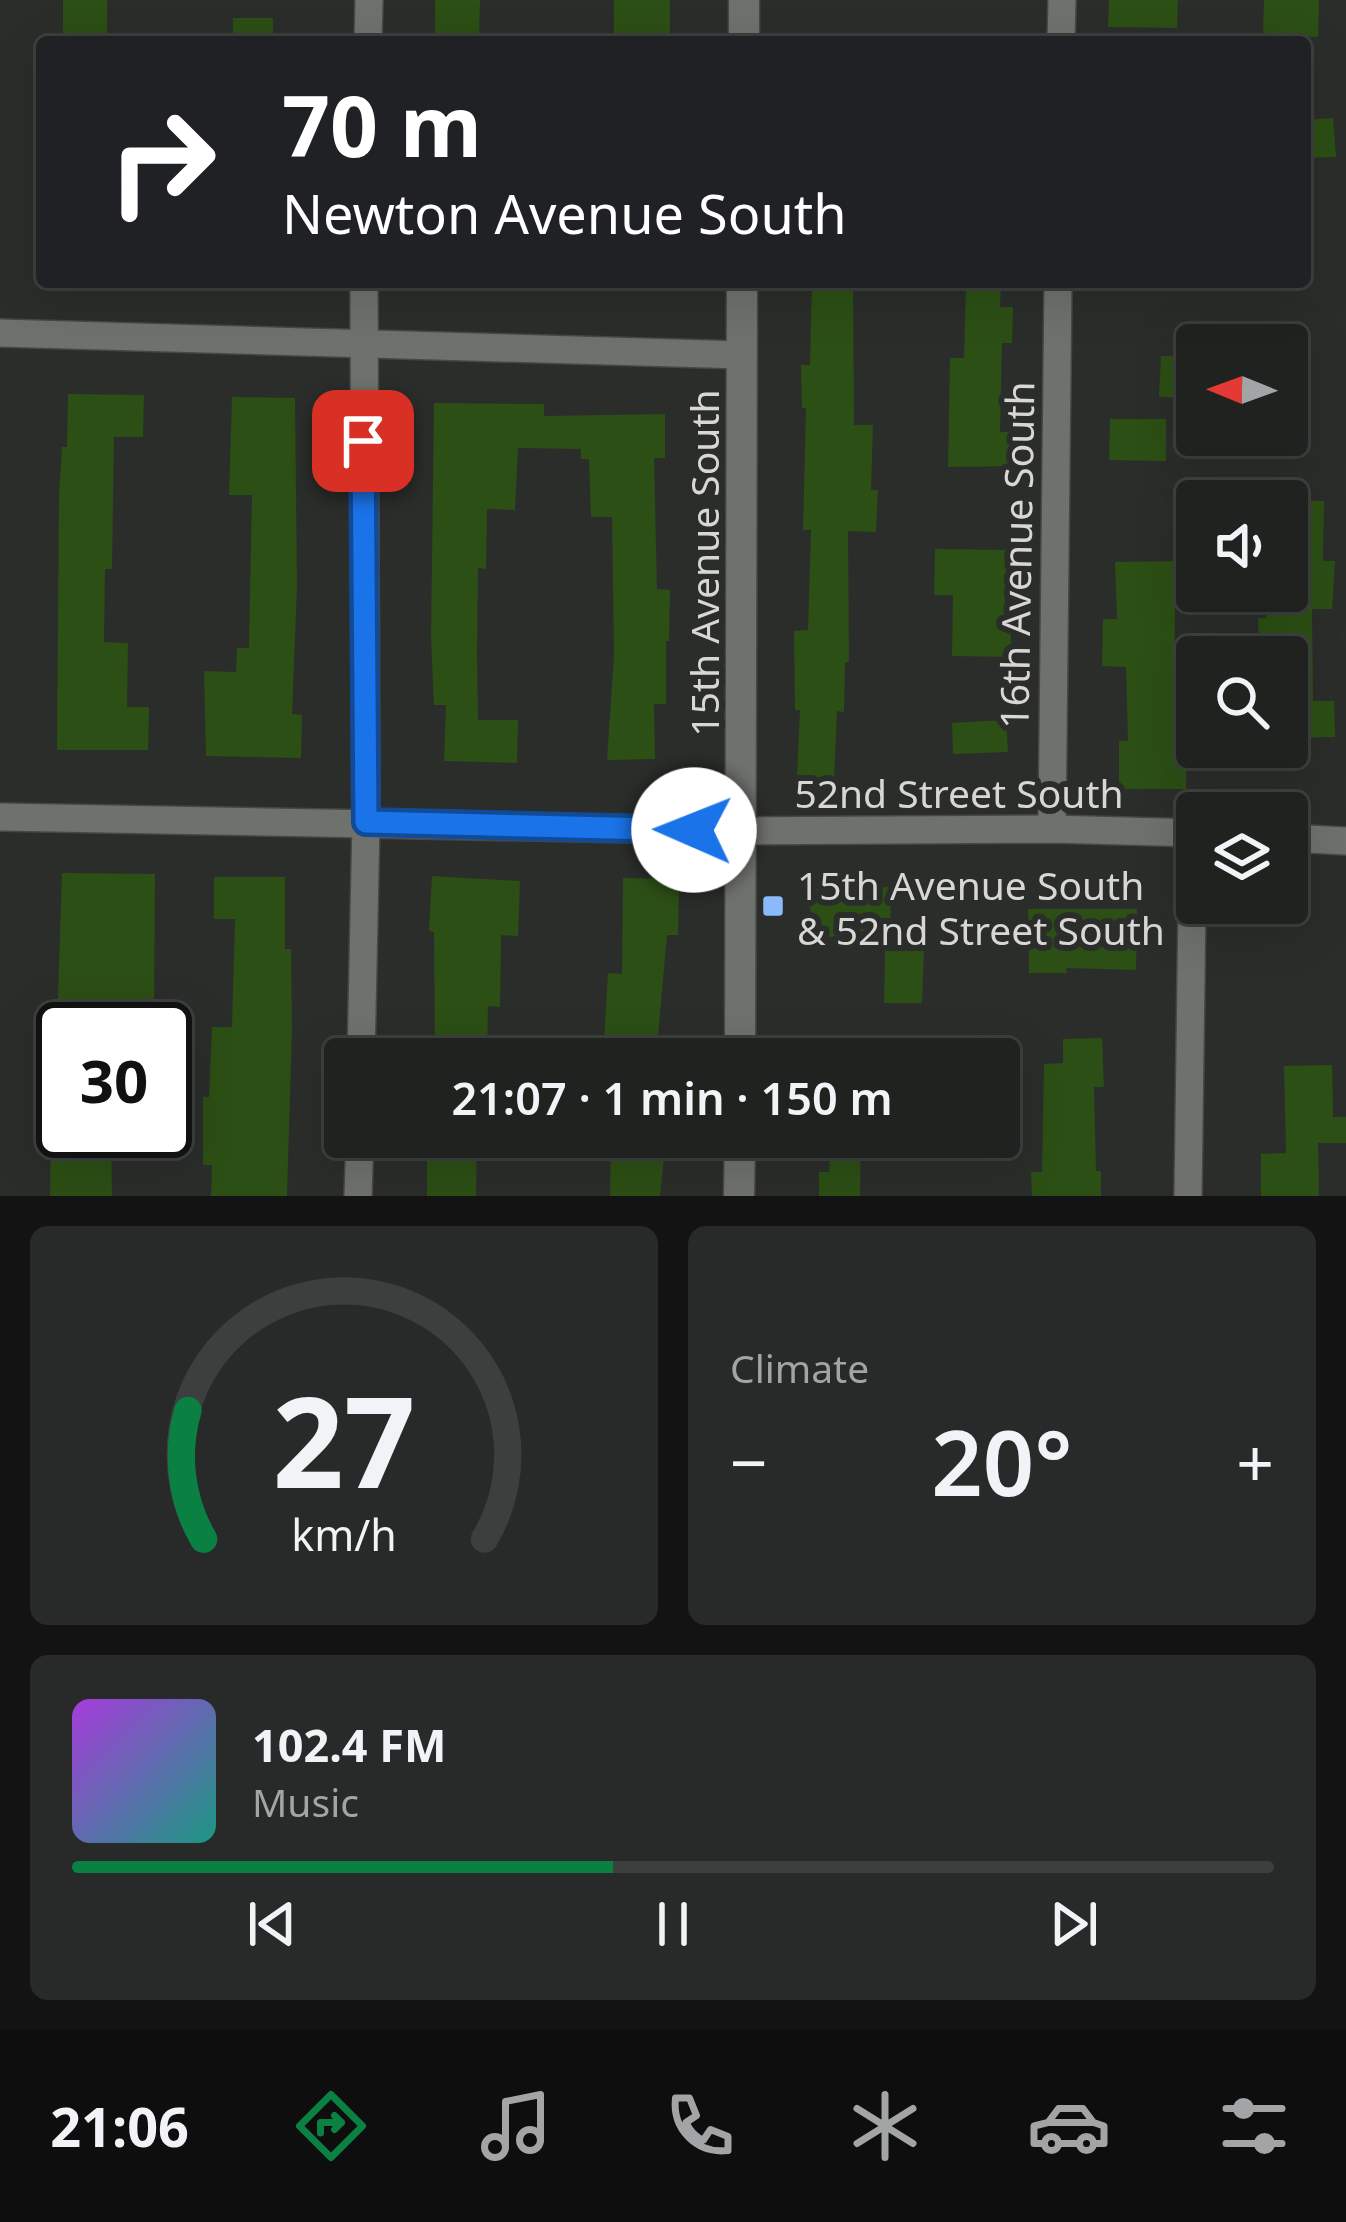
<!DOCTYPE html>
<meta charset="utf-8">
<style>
body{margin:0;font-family:"Noto Sans",sans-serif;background:#282a29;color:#f1f3f6;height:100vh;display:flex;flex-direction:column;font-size:45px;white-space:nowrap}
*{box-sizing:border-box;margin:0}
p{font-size:39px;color:#a2a4a5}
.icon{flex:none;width:66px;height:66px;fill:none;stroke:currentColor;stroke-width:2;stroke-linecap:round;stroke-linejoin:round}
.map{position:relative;height:1196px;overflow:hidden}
.sheet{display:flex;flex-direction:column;gap:30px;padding:30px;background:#121312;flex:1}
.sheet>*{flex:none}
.guide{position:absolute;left:36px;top:36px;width:1275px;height:252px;border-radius:12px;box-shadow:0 12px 48px #0002,0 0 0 3px #3d3f3e;background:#202124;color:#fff;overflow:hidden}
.needle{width:78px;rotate:271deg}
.tools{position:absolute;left:1176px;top:324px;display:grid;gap:24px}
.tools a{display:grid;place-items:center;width:132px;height:132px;border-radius:12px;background:#202220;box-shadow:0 12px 48px #0002,0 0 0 3px #3d3f3e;font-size:60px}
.speed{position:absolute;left:36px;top:1002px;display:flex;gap:24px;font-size:60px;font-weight:700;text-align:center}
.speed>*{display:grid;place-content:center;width:156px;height:156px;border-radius:50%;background:#202220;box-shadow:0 12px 48px #0002,0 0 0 3px #3d3f3e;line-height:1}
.speed .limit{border:6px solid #111;border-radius:18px;background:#fff;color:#111}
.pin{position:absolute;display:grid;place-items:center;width:102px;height:102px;color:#fff;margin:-51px;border-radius:24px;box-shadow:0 6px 18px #0006}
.me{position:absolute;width:132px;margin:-66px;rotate:271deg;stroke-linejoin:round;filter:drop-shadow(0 0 9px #0008)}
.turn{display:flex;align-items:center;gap:42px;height:252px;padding:0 48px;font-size:54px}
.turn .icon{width:156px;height:156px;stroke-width:2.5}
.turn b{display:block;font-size:84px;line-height:102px}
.big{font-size:90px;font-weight:600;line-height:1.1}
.sheet .widget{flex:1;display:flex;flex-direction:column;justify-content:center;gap:18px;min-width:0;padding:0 42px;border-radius:18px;background:#282a29}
.sheet .dial{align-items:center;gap:0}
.dial svg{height:312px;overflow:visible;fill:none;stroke:#3d3f3e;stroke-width:7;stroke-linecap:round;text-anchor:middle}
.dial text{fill:#f1f3f6;stroke:none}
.song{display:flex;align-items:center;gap:36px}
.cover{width:144px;height:144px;border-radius:18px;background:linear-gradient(135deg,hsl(280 70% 55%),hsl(170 70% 35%))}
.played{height:12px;border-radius:6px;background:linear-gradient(90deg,#0b8043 45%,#3d3f3e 45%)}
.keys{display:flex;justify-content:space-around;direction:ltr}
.heat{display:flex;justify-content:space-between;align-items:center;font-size:66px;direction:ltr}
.sheet .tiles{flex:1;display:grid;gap:30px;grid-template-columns:1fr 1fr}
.widget:last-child{grid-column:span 2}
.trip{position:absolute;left:324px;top:1038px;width:696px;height:120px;border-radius:12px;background:#202220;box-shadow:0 12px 48px #0002,0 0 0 3px #3d3f3e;font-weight:600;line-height:120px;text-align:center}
.tabs{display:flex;height:192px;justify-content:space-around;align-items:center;background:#0d0e0d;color:#a2a4a5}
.tabs .icon{width:84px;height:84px}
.tabs .current{color:#0b8043}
.tabs b{font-size:54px;color:#f1f3f6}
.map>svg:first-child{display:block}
.building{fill:#2c4f15}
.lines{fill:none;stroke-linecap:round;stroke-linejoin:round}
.street-casing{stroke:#474846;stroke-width:30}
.secondary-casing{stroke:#474846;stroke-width:33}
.street{stroke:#6f716d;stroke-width:27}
.secondary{stroke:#6f716d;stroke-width:30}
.route-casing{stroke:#114b97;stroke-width:30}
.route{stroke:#1a73e8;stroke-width:21}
.poi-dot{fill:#8abafc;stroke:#2b2d2a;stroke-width:4.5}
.labels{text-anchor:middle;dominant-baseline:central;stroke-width:12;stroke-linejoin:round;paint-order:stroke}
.street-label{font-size:39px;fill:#d7d8d6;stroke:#2b2d2a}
.poi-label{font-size:39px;fill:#d7d8d6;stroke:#2b2d2a;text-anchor:start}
</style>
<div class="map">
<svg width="1346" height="1196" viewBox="0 0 1346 1196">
<rect width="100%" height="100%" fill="#2b2d2a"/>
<!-- building -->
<g class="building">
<rect x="63" y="0" width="44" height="42"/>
<path d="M435,0H480L479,38L435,37Z"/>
<path d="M614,0H670V40L614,39Z"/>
<path d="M1109,0H1178L1177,28L1108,27Z"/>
<path d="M1264,0H1319L1318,37L1263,35Z"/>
<rect x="233" y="18" width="40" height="24"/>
<path d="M1333,118L1336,157L1305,158V120Z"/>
<path d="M812,282H853L854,425H873L871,490H878L876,532L848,531L849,662H845L844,712L837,711L834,780L797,778L800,710H795L794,631L808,630L811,530H803L806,408H802L801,365H810Z"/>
<path d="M966,282H1001L1000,307H1013L1012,343H1002L1000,432H1016V466L948,467L950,358H964Z"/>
<path d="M1161,356L1197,357V398L1159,397Z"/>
<path d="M68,394L144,395L143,437H114L112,569H105L104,642L128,643L127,707H149L148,750H57L59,497L62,447H67Z"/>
<path d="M232,397L295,398L297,584L292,714L302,715L301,758L206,756L204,671L236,672L237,648H249L252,495H229Z"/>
<path d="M434,403L544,404V416L665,414V458H654L657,589L670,590L669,641H666V704H654L655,759L607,760L614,654L612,517H591L589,459H581V449L518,448L515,510L487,509L486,569L478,568L477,651L478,720H518L517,763L444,761L446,705H434L431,637Z"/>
<path d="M1110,419H1166V461L1109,460Z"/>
<path d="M1287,501H1324L1323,561H1335L1332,609H1312L1313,701H1334L1335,737L1287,738V657H1259L1258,618H1266L1267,591H1287Z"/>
<path d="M935,549L1007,550L1005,606H1011V657L952,656L953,595H934Z"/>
<path d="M1187,561L1188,600H1175L1174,680H1187L1186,789H1119V741H1128L1126,667L1102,666L1103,619H1117L1115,562Z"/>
<path d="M1006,720L1008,752L953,754L952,723Z"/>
<path d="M62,873L155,874L154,1002L116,1000L115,1029H57Z"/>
<path d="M432,876L520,881L518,936L501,935L500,1007L488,1006L487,1059H435L434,932L429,931Z"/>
<path d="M214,877H285V949H291L292,1029L287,1196H211L212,1165H203V1097H209L212,1027H232L235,919H214Z"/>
<path d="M623,878L679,879L678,935H667L658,1036L708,1039V1059H603L608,973L622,974Z"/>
<path d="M890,887L891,936L811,937L810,888Z"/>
<path d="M1028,909H1137L1136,970L1066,968L1067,973H1029Z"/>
<path d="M885,951H924L922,1003H884Z"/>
<path d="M1102,1038L1104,1087H1094L1096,1171H1101V1196H1032L1031,1172H1042L1044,1064L1063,1063V1039Z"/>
<path d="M1332,1065L1333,1117H1346V1143H1318L1319,1196H1261V1154L1286,1153L1284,1066Z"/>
<path d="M51,1131H111L112,1196H50Z"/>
<path d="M427,1137H477L476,1196H427Z"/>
<path d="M611,1137H666L660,1196H610Z"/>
<path d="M831,1137H861L860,1196H819V1172H829Z"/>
</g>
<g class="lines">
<defs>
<g id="street">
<path d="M368,42L369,0"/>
<path d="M1061,42L1062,0"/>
<path d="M0,333L742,355"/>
<path d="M0,817L742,831L1052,829L1197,833"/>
<path d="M1052,829L1058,282"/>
<path d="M1287,838L1346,841"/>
<path d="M361,1059L366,822L364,282"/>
<path d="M358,1196L360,1137"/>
<path d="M1188,1196L1193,833"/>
</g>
<g id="secondary">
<path d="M744,42V0"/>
<path d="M740,1059L742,282"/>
<path d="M739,1196L740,1137"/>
</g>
</defs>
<!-- street casing -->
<use href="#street" class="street-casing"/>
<!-- secondary casing -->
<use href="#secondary" class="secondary-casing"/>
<!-- street -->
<use href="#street" class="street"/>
<!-- secondary -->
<use href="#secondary" class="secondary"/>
</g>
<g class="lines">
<defs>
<path id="route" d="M363,441L366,822L694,830"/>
</defs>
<!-- route casing -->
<use href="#route" class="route-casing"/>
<!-- route -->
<use href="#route" class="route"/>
</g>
<!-- markers -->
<rect class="poi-dot" x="761" y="894" width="24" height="24" rx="6"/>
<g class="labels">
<!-- street labels -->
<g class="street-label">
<text transform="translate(1016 555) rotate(-89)">16th Avenue South</text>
<text transform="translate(703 563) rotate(-90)">15th Avenue South</text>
<text x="959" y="792">52nd Street South</text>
</g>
<!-- poi labels -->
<g class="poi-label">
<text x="797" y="884">15th Avenue South<tspan x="797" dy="45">&amp; 52nd Street South</tspan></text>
</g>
</g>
</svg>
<div class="tools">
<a><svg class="needle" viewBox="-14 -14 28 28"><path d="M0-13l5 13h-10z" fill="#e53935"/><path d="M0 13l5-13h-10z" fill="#a2a4a5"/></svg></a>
<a><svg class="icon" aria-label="sound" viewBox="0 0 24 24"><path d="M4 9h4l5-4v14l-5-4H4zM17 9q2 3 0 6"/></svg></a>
<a><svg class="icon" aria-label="search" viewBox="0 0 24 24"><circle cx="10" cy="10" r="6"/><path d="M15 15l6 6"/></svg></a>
<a><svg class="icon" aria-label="layers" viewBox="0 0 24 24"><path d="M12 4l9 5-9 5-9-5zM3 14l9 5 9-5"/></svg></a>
</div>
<div class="speed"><div class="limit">30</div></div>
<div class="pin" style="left:363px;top:441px;background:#d93025"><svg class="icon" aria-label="arrive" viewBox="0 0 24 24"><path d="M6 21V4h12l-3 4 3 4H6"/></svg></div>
<svg class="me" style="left:694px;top:830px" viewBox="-20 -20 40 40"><circle r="19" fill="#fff"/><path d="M0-13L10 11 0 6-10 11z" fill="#1a73e8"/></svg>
<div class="trip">21:07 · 1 min · 150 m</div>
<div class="guide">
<div class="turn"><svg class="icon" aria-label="right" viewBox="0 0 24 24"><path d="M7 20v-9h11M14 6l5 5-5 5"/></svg><div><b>70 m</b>Newton Avenue South</div></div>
</div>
</div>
<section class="sheet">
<div class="tiles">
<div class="widget dial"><svg viewBox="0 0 100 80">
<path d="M14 69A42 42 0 1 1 86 69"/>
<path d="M14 69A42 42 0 0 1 10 36" stroke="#0b8043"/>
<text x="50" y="56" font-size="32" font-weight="700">27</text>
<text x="50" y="72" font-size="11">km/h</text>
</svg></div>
<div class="widget"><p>Climate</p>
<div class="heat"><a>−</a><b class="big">20°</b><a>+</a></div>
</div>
<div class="widget">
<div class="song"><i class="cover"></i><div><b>102.4 FM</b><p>Music</p></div></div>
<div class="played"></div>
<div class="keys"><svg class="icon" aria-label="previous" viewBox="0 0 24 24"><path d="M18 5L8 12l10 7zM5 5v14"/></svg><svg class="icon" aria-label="pause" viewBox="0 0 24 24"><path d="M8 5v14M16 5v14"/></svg><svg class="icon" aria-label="next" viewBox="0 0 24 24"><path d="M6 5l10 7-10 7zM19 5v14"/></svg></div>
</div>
</div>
</section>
<nav class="tabs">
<b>21:06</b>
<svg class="icon current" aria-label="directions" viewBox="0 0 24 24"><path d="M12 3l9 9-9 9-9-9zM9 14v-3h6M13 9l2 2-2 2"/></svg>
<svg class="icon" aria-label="music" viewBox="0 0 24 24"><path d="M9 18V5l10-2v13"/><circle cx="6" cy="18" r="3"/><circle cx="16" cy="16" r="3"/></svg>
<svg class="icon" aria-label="phone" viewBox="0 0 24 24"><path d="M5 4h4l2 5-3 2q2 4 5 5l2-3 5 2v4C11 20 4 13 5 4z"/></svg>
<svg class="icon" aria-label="climate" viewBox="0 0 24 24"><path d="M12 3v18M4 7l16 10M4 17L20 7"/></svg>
<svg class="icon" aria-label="car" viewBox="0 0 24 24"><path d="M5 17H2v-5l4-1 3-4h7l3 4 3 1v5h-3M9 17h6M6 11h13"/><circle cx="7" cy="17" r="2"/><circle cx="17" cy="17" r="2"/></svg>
<svg class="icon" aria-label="filters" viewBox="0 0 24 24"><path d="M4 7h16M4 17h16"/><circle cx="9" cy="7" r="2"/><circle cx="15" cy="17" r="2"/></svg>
</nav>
